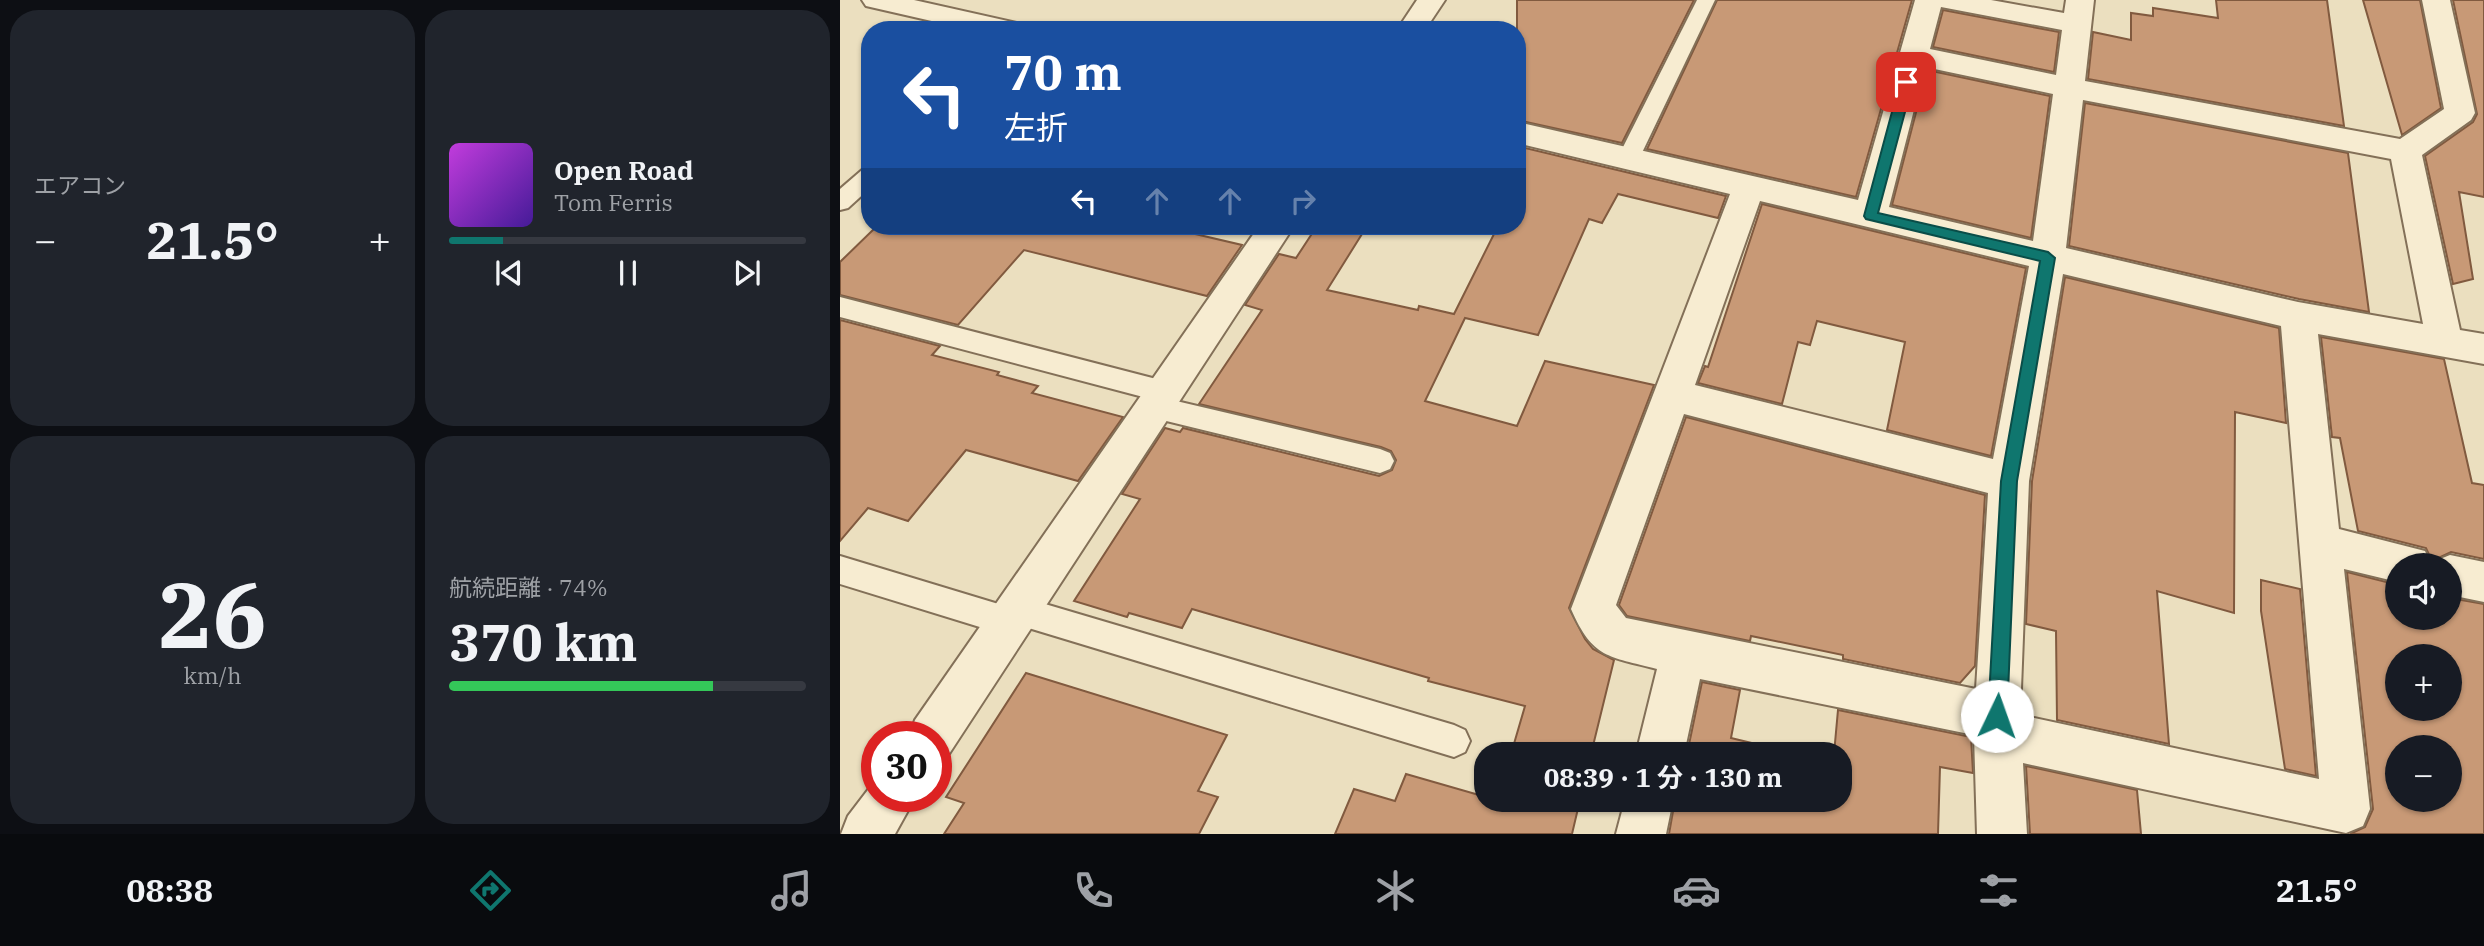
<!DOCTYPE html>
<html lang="ja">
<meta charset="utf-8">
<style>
body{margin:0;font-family:"IBM Plex Serif","Noto Sans JP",serif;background:#20242c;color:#f1f3f6;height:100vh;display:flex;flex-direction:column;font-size:26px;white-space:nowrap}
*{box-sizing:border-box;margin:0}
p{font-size:23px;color:#9ea1a6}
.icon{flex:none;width:38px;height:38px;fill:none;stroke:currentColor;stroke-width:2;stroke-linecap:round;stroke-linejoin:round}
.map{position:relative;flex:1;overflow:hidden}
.details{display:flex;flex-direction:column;gap:10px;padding:10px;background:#0d0f14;width:840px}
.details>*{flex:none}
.hud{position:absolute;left:21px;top:21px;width:665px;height:214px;border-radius:28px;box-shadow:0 2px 5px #0004;background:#1a4fa0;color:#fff;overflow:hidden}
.controls{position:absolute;left:1545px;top:553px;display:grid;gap:14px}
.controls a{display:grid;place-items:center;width:77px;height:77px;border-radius:50%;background:#171b24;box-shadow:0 2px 5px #0004;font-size:35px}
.speed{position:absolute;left:21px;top:721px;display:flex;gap:14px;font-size:35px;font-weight:700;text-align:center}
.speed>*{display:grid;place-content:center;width:91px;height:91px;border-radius:50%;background:#171b24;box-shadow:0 2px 5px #0004;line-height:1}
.speed .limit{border:10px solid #d22;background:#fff;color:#111}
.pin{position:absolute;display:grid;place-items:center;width:60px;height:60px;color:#fff;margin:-30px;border-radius:14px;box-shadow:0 4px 10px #0006}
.me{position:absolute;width:77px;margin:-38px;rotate:3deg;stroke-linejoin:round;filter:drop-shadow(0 0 5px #0008)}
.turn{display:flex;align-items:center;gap:24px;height:147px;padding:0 28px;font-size:32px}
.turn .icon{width:91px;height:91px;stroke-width:2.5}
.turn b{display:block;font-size:49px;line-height:60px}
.lanes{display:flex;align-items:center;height:66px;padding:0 28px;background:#0003;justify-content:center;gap:35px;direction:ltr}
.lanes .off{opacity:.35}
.big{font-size:52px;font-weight:700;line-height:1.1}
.details .card{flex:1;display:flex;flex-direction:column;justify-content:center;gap:10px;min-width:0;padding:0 24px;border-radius:28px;background:#20242c}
.details .dial{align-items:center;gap:0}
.dial b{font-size:91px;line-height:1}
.song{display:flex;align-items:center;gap:21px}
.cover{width:84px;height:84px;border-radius:10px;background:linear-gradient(135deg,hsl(290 70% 55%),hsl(260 70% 35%))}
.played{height:7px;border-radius:4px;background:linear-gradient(90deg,#0f766e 15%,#363941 15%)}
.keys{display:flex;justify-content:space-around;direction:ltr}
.heat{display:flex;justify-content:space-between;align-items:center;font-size:38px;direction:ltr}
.charge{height:10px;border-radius:5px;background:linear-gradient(90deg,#34c759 74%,#363941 0)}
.details .tiles{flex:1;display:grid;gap:10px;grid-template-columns:repeat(2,1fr)}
.trip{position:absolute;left:634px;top:742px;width:378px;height:70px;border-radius:28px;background:#171b24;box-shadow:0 2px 5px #0004;font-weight:700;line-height:70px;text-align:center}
.dock{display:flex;height:112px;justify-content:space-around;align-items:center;background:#090b0e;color:#9ea1a6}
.dock .icon{width:49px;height:49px}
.dock .current{color:#0f766e}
.dock b{font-size:32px;color:#f1f3f6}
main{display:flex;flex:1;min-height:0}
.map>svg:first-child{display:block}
.building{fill:#c89976;stroke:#815a3f;stroke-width:2;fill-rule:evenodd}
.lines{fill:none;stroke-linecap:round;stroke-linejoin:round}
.service-casing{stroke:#837058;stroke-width:4}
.minor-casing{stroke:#837058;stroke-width:4}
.tertiary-casing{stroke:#837058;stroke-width:4}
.service{fill:#f7ecd1;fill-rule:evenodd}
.minor{fill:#f7ecd1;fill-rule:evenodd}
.tertiary{fill:#f7ecd1;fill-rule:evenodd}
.route{fill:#0f766e;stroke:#0a4d48;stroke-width:2}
</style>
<main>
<section class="details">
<div class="tiles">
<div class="card"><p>エアコン</p>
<div class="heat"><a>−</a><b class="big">21.5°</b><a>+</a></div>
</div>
<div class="card">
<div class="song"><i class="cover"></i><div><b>Open Road</b><p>Tom Ferris</p></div></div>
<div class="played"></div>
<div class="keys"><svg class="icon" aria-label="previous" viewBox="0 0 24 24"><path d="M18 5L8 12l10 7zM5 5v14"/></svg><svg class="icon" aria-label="pause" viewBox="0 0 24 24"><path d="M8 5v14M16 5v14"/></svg><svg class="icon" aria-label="next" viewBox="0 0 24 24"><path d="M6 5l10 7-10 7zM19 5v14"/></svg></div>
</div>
<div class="card dial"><b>26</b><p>km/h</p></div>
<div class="card"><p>航続距離 · 74%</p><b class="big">370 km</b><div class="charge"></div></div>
</div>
</section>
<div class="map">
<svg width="1644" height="834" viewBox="0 0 1644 834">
<rect width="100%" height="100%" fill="#ebdfbf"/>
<!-- building -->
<g class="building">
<path d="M677,0H854L782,143L677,120Z"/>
<path d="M877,0H1072L1016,197L807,149Z"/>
<path d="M1376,0H1487L1504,126L1248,79L1253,32L1291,40V13L1313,16V8L1378,18Z"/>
<path d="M1523,0H1580L1601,108L1562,135Z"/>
<path d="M1613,0H1644V197L1619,192L1633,279L1613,284L1585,156L1633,122L1637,114Z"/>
<path d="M1103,10L1219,32L1214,72L1093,47Z"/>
<path d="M1087,70L1210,96L1191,238L1052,205Z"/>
<path d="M1245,103L1508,153L1529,312L1459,299L1229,246Z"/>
<path d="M677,146L886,196L878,218L778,194L762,223L749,219L698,335L625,318L585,401L677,426L705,361L814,385L729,608L745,639L753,649L774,660L751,754H671L685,706L588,681L589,678L352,609L342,628L289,613L287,617L234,601L300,499L282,494L325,428L340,432L343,428L539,476L552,470L556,460L551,451L541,447L359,404L422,310L405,305L439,254L456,258L477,226H527L487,290L578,310L579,306L614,314L658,226H677Z"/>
<path d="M922,204L1186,268L1151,456L1047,430L1065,342L977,321L970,345L958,342L942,404L858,383L865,366L868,367Z"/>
<path d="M37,226H321L402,245L367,296L184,250L118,325L0,295V262Z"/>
<path d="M1225,277L1439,328L1446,423L1395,412L1394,613L1317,591L1329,744L1217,720L1216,631L1186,624L1192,481Z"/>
<path d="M0,320L100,346L92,355L159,372L157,375L198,386L192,393L283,417L238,481L126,450L68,521L28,508L0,541Z"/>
<path d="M1481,337L1604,359L1632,483L1644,485V559L1611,552L1592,561L1586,548L1518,531L1500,438L1492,437Z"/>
<path d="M846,417L1145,495L1135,666L1120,683L1003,659V655L911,636L910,641L787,616L779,605Z"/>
<path d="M1507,572L1558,585V618H1610V598L1644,604V834H1510L1525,827L1533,809ZM1558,656H1610V709H1558ZM1558,747H1610V800H1558Z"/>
<path d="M1421,580L1460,589L1476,776L1445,769L1421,611Z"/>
<path d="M186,673L387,735L358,791L378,797L359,834H104L124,803L106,797Z"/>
<path d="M862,682L900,690L891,738L957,754H847Z"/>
<path d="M998,710L1131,737L1133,773L1100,767L1098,834H829L835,800H999V754H994Z"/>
<path d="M1186,766L1297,790L1301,834H1190Z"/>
<path d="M566,774L646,797V800H740L732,834H495L514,789L555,801Z"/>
</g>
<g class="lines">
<defs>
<g id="service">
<path d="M857,0H875L799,159L796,164L788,167L780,164L777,159Z"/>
<path d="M30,167V188L8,208L0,210V189L22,170Z"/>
<path d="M0,297L324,381L333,384L337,392L332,400L540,449L550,453L554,461L550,469L540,473L314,418L305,415L301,407L307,398L0,317Z"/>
<path d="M0,556L165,606L167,600L178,596L614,725L625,730L630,741L625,752L614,757L182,626L180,632L169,636L0,584Z"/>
</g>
<g id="minor">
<path d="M22,0H74L181,24L185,30H131L26,6Z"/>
<path d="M1075,0H1151L1224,13L1226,0H1254L1245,81L1560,139L1604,109L1582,0H1610L1635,113L1631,120L1582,155L1620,330L1644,334V364L1478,334L1499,529L1585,551L1591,565H1558V582L1504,569L1530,809L1523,826L1506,833L1183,763L1187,834H1137L1134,735L860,679L844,754H796L817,669C768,656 753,659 731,609L890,194L677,143V122L1018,200ZM1101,7L1222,30L1216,75L1090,49ZM1085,67L1213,94L1193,241L1049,207ZM1243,100L1551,159L1583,324L1458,302L1226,248ZM920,201L1189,266L1153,459L855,385ZM1223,274L1441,326L1479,779L1180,715L1189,481ZM844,414L1148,493L1136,689L786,618L776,605Z"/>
<path d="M1610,555L1644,562V602L1610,595V565H1593L1595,561Z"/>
<path d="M785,800H833L826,834H776Z"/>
</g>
<g id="tertiary">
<path d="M577,0H605L585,30H557Z"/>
<path d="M419,226H454L109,754L96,759V737H69L75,720Z"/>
<path d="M37,778V796H76L55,834H1L8,816Z"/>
</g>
</defs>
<!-- service casing -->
<use href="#service" class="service-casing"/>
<!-- minor casing -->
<use href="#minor" class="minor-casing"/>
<!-- tertiary casing -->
<use href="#tertiary" class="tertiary-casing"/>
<!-- service -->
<use href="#service" class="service"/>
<!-- minor -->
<use href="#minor" class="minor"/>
<!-- tertiary -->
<use href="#tertiary" class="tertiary"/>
</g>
<!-- route -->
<path class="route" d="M1066,78L1073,82L1038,213L1208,252L1215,258L1177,481L1167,716L1164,723L1157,725L1150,723L1148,716L1161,481L1200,261L1026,219L1024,216L1060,82Z"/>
</svg>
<div class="controls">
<a><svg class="icon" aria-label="sound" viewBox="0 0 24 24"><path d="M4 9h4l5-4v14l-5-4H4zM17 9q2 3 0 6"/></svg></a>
<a>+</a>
<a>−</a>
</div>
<div class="speed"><div class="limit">30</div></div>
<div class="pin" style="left:1066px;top:82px;background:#d93025"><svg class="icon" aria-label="arrive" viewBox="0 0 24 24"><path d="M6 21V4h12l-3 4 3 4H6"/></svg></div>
<svg class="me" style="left:1157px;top:716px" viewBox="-20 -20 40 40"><circle r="19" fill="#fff"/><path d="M0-13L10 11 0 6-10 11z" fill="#0f766e"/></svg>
<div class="trip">08:39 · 1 分 · 130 m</div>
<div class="hud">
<div class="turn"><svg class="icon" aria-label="left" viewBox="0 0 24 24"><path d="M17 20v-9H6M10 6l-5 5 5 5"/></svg><div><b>70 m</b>左折</div></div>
<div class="lanes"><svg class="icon" aria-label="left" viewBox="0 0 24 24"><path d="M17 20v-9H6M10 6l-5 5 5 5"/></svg><svg class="icon off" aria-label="ahead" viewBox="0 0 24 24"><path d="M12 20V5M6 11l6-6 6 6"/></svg><svg class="icon off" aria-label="ahead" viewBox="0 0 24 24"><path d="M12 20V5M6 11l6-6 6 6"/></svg><svg class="icon off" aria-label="right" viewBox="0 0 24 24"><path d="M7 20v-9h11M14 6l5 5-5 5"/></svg></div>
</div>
</div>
</main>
<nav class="dock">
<b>08:38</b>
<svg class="icon current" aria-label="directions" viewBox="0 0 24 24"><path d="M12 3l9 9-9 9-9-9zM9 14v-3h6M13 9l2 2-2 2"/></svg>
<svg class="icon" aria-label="music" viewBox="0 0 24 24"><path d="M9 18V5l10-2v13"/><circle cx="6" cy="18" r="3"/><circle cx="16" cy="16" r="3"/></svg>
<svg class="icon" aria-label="phone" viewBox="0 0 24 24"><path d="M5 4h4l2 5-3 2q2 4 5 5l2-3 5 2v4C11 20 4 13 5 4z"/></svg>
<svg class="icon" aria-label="climate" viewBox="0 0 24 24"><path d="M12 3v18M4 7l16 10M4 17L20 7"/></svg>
<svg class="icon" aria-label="car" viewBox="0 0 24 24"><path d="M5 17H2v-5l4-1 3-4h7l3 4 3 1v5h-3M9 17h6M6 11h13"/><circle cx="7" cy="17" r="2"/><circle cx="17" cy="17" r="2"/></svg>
<svg class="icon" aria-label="filters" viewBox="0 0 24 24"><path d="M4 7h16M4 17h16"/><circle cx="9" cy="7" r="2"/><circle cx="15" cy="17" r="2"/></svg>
<b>21.5°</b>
</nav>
